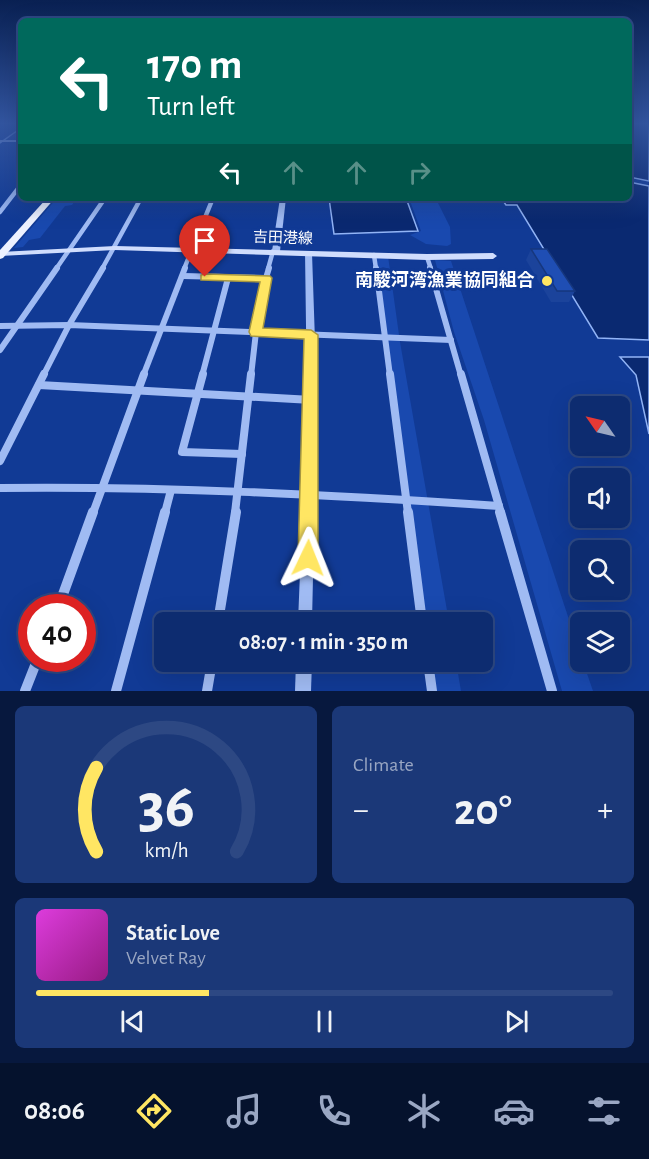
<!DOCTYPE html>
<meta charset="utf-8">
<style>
body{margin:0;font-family:"Alegreya Sans","Noto Sans JP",sans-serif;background:#1b3878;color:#f1f3f6;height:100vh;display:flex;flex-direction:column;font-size:22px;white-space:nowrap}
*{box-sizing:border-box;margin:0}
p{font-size:20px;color:#9aa7c3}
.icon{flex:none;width:33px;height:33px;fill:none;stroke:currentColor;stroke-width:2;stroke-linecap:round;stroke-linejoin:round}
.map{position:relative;height:691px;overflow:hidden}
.details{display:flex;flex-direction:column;gap:15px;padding:15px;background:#07183e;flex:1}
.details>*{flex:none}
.hud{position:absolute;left:18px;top:18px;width:614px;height:183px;border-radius:9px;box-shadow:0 6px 24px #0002,0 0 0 2px #2d4883;background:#00695c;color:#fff;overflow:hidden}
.needle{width:39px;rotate:304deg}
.fabs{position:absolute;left:570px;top:396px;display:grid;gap:12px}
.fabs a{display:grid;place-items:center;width:60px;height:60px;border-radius:9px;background:#0d2c70;box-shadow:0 6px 24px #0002,0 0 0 2px #2d4883;font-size:30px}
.speed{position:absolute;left:18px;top:594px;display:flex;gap:12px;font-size:30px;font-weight:700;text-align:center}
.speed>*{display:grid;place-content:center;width:78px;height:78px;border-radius:50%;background:#0d2c70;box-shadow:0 6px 24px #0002,0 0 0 2px #2d4883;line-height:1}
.speed .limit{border:9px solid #d22;background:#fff;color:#111}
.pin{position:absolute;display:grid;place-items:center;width:51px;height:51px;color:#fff;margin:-62px -26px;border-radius:50% 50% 50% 0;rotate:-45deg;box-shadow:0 0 6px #0007}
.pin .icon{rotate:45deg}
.me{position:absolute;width:66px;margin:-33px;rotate:2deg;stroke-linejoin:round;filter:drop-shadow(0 0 4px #0008)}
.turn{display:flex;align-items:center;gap:21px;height:126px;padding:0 30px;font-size:27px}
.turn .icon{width:78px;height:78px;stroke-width:2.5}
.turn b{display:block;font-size:42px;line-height:51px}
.lanes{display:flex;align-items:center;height:57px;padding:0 30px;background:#0003;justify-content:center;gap:30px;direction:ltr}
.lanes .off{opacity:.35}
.big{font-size:45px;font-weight:600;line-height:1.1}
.details .tile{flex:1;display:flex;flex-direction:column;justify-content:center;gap:9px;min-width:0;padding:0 21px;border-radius:9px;background:#1b3878}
.details .dial{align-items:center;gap:0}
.dial svg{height:156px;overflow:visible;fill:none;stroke:#2d4883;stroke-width:7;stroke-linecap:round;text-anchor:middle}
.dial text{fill:#f1f3f6;stroke:none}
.song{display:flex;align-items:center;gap:18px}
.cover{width:72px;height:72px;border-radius:9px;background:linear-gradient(135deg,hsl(300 70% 55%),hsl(310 70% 35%))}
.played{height:6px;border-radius:3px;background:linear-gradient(90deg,#ffe663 30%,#2d4883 30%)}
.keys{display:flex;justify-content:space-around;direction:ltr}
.heat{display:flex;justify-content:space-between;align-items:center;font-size:33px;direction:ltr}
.details .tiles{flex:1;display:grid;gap:15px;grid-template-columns:1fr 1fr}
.tile:last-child{grid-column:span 2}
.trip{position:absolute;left:154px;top:612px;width:339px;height:60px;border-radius:9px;background:#0d2c70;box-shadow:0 6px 24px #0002,0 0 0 2px #2d4883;font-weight:600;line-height:60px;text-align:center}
.tabs{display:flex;height:96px;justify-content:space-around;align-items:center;background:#05122d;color:#9aa7c3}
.tabs .icon{width:42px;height:42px}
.tabs .on{color:#ffe663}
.tabs b{font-size:27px;color:#f1f3f6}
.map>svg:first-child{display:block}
.green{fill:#1949af}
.water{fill:#0a2971;stroke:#92b4f6;stroke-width:1.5}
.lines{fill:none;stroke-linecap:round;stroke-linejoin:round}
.stream{stroke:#92b4f6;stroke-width:1.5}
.minor-far4{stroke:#a0bbf3;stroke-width:3}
.minor-far3{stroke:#a0bbf3;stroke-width:4.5}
.minor-far2{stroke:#a0bbf3;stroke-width:6}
.minor-far1{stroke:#a0bbf3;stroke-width:8}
.minor{stroke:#a0bbf3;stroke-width:10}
.tertiary{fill:#a0bbf3;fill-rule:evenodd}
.secondary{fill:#d0ddfd;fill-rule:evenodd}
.primary{fill:#edf1ff;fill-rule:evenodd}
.wall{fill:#1b439b}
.building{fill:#1f4eb4;stroke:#16377e;stroke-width:1.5}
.route{fill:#ffe663;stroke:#a69640;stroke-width:1.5}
.poi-dot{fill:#ffe663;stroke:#113a95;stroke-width:2}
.labels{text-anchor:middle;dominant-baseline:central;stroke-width:6;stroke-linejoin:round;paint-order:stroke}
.far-street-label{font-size:15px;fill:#fff;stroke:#113a95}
.poi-label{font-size:18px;font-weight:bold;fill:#fff;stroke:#113a95;text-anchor:end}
</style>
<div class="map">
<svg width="649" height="691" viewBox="0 0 649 691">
<rect width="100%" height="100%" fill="#113a95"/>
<!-- green -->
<g class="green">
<path d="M57,198H77L72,205L65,206L40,238L29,240L23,247L14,248Z"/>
<path d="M409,198H439L438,203L450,227L451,244L447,246L426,244L410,235L421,231Z"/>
<path d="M374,255L388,256L400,342L449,622H422Z"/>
<path d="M435,260L451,261L580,653V662H583L593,691H562L484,420L454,332Z"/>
<path d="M428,662H456L461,691H431Z"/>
</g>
<!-- water -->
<g class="water">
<path d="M628,123H649V181L629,177Z"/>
<path d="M629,182L649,186V340L598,338L517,205H506L501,198H628Z"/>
<path d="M329,198H406L418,231L334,234Z"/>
<path d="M620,357H649V434L636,375Z"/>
</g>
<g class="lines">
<!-- stream -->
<path class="stream" d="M0,143L21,128"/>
<!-- minor-far4 -->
<path class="minor-far4" d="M19,187L21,185"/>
<!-- minor-far3 -->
<g class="minor-far3">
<path d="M0,212L20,186"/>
<path d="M374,255L376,269"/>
<path d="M427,257L431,269"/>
<path d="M56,269L105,198"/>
<path d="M102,269L141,198"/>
<path d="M184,269L213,198"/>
<path d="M268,269L273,251"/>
</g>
<!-- minor-far2 -->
<g class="minor-far2">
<path d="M376,268L390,376"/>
<path d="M430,268L461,376"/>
<path d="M183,276L266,278L256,332L251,376"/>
<path d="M266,278L269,268"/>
<path d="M0,326L69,325L451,340"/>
<path d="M0,350L57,268"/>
<path d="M43,376L69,325L103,268"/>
<path d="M143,376L185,268"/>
<path d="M202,376L228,278"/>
</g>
<!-- minor-far1 -->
<g class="minor-far1">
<path d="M203,374L182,452L242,454"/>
<path d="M390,374L408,513"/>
<path d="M461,374L501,513"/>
<path d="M39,385L312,400"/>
<path d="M0,461L44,374"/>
<path d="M0,488C167,486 333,495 499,506"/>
<path d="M93,513L144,374"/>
<path d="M165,513L171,490"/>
<path d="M235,513L251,374"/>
</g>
<!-- minor -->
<g class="minor">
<path d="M408,512L422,622"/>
<path d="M500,512L552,691"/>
<path d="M58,608L93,512"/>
<path d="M218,622L236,512"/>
<path d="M428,662L432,691"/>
<path d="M25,691L38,658"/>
<path d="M116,691L165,512"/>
<path d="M207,691L212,662"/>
</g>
<!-- tertiary -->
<g class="tertiary">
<rect x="0" y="140" width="21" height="2"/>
<path d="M280,198H286L280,251L276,253L272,251Z"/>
<path d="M305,251H311L312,253L317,400L312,622H298L307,400Z"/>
<path d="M296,662H312L311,691H295Z"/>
</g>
<!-- secondary -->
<path class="secondary" d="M115,246L427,254L493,253L497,256L493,259L427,260L115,250L0,256V252Z"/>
<!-- primary -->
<path class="primary" d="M47,198H55L3,258L0,259V250Z"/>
</g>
<!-- wall -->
<path class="wall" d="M531,249L575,291L569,302H551L526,260Z"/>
<!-- building -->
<path class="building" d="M531,249H547L575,291H557Z"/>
<!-- sky -->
<linearGradient id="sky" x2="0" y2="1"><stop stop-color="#092052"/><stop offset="0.56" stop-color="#3255a0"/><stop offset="1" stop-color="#3255a0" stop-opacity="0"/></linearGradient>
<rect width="649" height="220" fill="url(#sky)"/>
<!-- route -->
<path class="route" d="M205,274L270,276L272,278L263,328L311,330L318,335V558L315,565L308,568L301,565L298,558L304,339L251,336L249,332L260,282L201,280V275Z"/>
<!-- markers -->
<circle class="poi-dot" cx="547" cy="281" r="6"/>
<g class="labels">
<!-- far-street labels -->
<g class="far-street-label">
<text transform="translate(283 238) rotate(2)">吉田港線</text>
</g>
<!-- poi labels -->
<g class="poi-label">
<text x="535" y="281">南駿河湾漁業協同組合</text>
</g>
</g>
</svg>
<div class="fabs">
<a><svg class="needle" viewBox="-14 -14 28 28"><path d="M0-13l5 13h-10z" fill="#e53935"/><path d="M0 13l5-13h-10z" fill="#9aa7c3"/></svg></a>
<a><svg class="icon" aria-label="sound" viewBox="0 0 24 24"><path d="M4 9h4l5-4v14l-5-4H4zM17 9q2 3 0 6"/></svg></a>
<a><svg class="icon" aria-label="search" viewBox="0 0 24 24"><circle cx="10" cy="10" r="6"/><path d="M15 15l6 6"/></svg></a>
<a><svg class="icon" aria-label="layers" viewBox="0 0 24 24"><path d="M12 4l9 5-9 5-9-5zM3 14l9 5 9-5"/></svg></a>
</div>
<div class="speed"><div class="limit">40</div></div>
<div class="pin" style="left:205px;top:277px;background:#d93025"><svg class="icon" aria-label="arrive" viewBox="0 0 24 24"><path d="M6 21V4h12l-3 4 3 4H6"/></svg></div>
<svg class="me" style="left:308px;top:558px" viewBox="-20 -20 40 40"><path d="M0-17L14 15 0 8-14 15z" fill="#ffe663" stroke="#fff" stroke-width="4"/></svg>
<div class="trip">08:07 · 1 min · 350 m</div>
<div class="hud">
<div class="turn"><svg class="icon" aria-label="left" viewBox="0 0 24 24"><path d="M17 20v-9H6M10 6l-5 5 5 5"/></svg><div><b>170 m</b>Turn left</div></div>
<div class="lanes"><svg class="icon" aria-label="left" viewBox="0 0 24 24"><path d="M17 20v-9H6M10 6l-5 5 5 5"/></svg><svg class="icon off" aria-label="ahead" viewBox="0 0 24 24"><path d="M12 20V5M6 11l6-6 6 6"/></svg><svg class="icon off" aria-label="ahead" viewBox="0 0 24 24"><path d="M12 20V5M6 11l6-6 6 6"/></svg><svg class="icon off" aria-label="right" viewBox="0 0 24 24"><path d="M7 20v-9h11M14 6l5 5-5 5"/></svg></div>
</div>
</div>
<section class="details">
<div class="tiles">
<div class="tile dial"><svg viewBox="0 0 100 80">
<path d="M14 69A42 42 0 1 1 86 69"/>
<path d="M14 69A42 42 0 0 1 14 26" stroke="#ffe663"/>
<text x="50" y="56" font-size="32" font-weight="700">36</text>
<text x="50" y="72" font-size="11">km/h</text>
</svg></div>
<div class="tile"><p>Climate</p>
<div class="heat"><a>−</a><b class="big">20°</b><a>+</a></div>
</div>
<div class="tile">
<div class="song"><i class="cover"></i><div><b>Static Love</b><p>Velvet Ray</p></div></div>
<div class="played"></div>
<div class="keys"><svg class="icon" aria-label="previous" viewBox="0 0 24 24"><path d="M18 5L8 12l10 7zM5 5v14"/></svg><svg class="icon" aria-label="pause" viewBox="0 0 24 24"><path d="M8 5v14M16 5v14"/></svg><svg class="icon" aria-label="next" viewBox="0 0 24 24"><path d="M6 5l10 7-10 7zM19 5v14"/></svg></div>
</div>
</div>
</section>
<nav class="tabs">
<b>08:06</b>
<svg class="icon on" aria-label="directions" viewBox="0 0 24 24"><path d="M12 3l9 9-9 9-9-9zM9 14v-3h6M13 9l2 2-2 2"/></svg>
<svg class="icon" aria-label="music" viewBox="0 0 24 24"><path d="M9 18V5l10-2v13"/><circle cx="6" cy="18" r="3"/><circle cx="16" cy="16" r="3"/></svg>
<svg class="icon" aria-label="phone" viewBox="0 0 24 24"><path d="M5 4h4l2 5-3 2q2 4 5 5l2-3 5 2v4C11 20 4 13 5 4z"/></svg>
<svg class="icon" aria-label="climate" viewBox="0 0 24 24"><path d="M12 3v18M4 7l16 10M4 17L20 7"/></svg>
<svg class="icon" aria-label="car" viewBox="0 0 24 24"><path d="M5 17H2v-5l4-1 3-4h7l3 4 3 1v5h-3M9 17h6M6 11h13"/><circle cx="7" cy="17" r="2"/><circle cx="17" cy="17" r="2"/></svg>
<svg class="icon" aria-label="filters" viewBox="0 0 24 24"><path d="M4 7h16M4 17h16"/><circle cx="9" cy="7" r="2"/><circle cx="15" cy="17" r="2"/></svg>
</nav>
